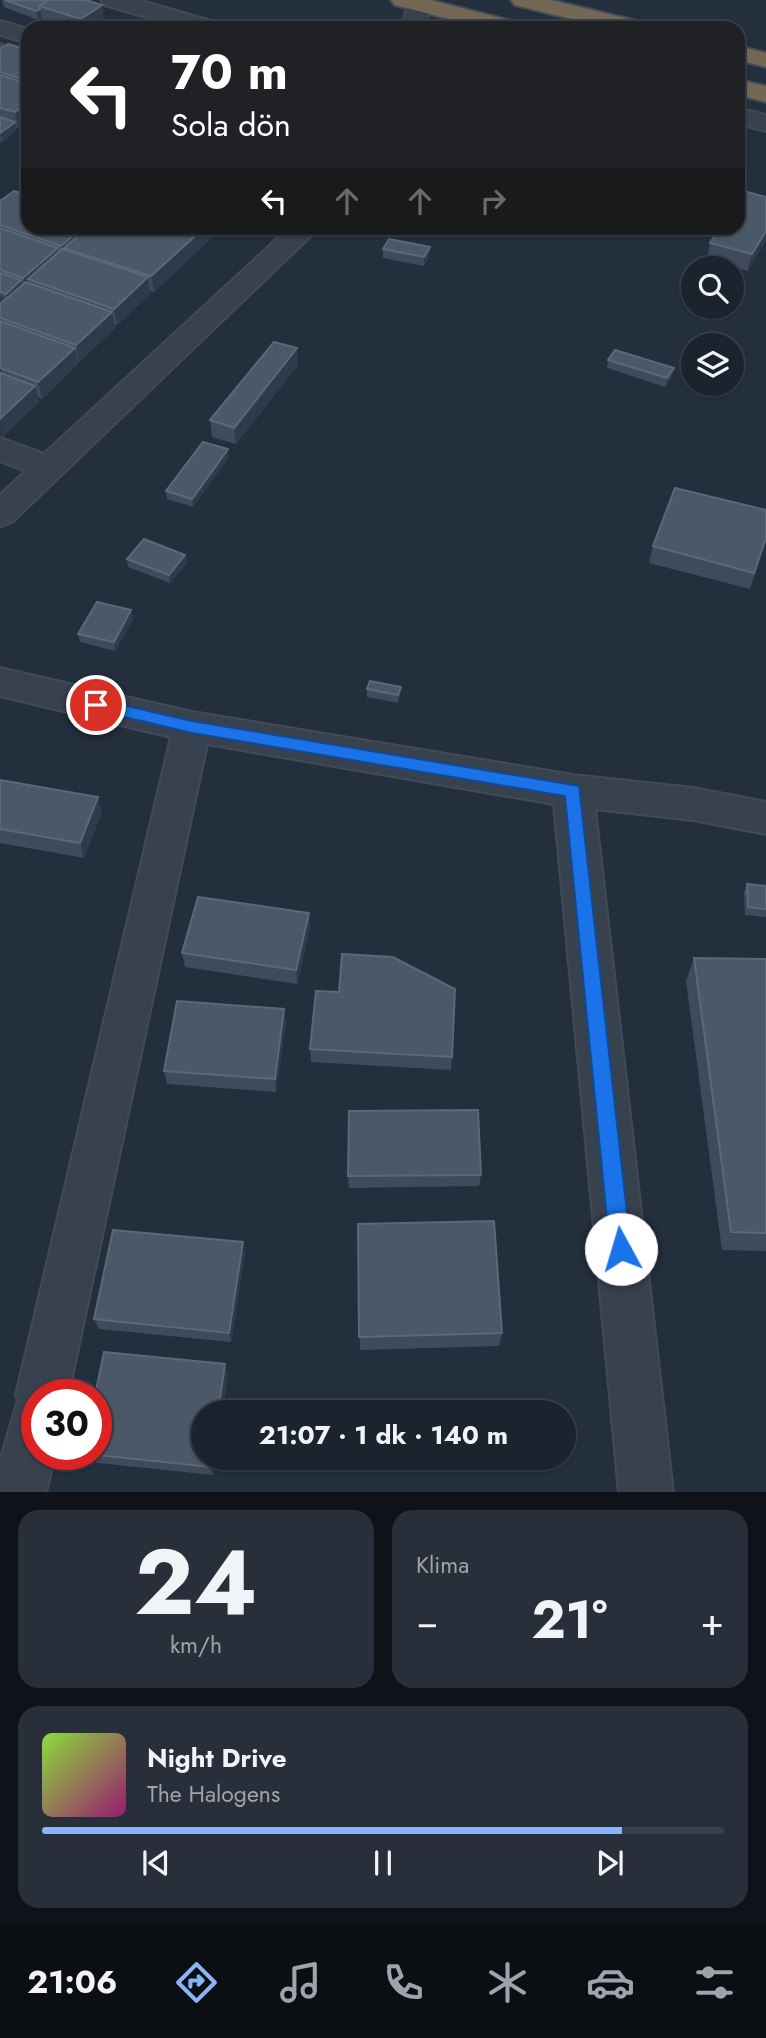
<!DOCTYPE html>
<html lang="tr">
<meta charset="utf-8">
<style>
body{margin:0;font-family:Jost,sans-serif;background:#282f3a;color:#f1f3f6;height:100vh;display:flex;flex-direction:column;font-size:26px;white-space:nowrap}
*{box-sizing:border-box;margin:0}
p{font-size:23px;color:#a0a4aa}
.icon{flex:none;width:38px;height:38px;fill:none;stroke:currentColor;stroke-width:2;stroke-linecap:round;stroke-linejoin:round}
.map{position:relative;height:1492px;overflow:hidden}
.panel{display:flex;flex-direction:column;gap:18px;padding:18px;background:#0f1319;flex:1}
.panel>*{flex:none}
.guide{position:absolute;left:21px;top:21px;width:724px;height:214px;border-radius:21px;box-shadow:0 2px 5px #0004,0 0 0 2px #39404a;background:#202124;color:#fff;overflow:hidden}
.buttons{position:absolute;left:681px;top:256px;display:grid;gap:14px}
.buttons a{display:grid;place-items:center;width:63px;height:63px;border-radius:50%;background:#1b232e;box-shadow:0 2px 5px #0004,0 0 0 2px #39404a;font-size:35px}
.speed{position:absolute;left:21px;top:1379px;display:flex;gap:14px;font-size:35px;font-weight:700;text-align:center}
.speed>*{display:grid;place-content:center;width:91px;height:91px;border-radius:50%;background:#1b232e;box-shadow:0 2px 5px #0004,0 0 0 2px #39404a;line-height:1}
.speed .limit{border:10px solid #d22;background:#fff;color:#111}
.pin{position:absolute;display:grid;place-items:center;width:60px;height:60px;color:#fff;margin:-30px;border:4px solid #fff;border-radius:50%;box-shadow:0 2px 7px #0007}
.me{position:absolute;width:77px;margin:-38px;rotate:354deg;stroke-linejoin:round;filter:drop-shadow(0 0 5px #0008)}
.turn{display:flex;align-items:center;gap:24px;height:147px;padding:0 35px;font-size:32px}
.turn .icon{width:91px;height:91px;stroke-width:2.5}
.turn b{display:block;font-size:49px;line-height:60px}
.lanes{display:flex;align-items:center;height:66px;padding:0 35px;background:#0003;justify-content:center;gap:35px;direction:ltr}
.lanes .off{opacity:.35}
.big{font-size:52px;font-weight:700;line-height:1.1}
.panel .tile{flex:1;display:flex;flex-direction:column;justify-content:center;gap:10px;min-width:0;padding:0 24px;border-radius:21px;background:#282f3a}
.panel .dial{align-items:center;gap:0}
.dial b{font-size:91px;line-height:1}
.song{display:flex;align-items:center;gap:21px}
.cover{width:84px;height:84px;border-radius:10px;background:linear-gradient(135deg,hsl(90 70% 55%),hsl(320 70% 35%))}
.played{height:7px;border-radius:4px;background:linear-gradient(90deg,#8ab4f8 85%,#39404a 85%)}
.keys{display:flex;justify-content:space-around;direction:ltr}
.heat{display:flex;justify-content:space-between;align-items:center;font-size:38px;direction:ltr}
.panel .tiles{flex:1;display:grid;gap:18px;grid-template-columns:1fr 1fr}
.tile:last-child{grid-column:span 2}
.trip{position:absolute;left:191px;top:1400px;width:385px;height:70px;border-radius:35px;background:#1b232e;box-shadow:0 2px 5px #0004,0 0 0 2px #39404a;font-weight:700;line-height:70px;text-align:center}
.tab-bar{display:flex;height:112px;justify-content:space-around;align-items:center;background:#0b0e12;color:#a0a4aa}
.tab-bar .icon{width:49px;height:49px}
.tab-bar .selected{color:#8ab4f8}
.tab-bar b{font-size:32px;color:#f1f3f6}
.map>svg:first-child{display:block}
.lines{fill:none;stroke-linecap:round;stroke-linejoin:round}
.minor-casing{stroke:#414a57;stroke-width:4}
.highway-casing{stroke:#434c59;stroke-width:4}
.minor{fill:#38414e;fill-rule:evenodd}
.highway{fill:#746855;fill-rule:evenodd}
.wall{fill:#3f4b5c}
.shaded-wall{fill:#2f3b4b}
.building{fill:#4b5868;stroke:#5c6777;stroke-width:2}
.route{fill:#1a73e8;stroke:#114b97;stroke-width:2}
</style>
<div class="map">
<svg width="766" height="1492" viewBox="0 0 766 1492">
<rect width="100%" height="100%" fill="#242f3e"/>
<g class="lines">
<defs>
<g id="minor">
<path d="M101,0H138L218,23L222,28H184L105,5Z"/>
<path d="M410,0H428L431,4L425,28H401Z"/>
<path d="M0,21L28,29V43L0,35Z"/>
<path d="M738,108L766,115V131L738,124Z"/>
<path d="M289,228H319L12,522L0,526V495L26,471L0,461V438L44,454Z"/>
<path d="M0,668L192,712L573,775L693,788L766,802V834L693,820L595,809L673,1492H619L554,804L207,744L68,1395H37V1454H55L46,1492H0V1461L18,1400L16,1395L171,737L0,696Z"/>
</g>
<g id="highway">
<path d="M391,0H430L520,23L524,28H484L395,5Z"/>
<path d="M511,0H551L645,23L649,28H608L515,5Z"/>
<path d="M738,46L766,53V67L738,60Z"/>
<path d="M738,80L766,86V102L738,95Z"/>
</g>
</defs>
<!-- minor casing -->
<use href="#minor" class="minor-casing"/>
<!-- highway casing -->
<use href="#highway" class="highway-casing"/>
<!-- minor -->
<use href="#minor" class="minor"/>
<!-- highway -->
<use href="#highway" class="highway"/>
</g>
<!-- wall -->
<g class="wall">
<path d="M2,0H86L104,20L92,28H64L42,21V17L38,20L4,7Z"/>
<path d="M0,42L4,43L5,46L28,50V120L18,128H16L17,130L2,142L0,141Z"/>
<path d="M766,197L748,271L707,259L710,243Z"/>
<path d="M0,201L28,228H219V231L154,292L150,291V294L117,325L114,324L115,328L79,362L77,361L78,364L42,399L38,397L39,402L1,438Z"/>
<path d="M430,247L429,256L424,266L383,258V249Z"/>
<path d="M297,348L298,365L236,444L212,437L210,420Z"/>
<path d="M608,360L672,377L665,387L607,368Z"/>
<path d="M229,457L193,507L167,499L166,491Z"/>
<path d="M766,540L750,589L649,563L653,546Z"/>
<path d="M127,559L187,563L170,583L128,567Z"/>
<path d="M131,610L133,619L115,651L80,642L78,634Z"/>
<path d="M401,687L400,695L398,703L367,697V689Z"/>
<path d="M0,780L102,812L84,858L0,843Z"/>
<path d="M747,884L766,886V917L745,915L744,892Z"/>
<path d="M310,927L297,984L185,967L182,953Z"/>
<path d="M694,958L766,959V1251L722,1250L686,981Z"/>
<path d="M286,1022L276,1092L167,1084L164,1071Z"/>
<path d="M310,1049L452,1057L451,1070L311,1062Z"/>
<path d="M481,1175L479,1186L349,1188L348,1176Z"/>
<path d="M358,1224L502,1333L499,1346L360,1350Z"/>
<path d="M245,1253L231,1342L99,1329L94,1319Z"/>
<path d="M228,1374L222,1412H203V1458H216L213,1475L89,1462L84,1454Z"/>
</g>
<!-- shaded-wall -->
<g class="shaded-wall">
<path d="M102,5L104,20L92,28H82L81,19Z"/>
<path d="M40,9L42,17L38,20L36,11Z"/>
<path d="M28,102V120L18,128L15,112Z"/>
<path d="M15,122L17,130L2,142L0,133Z"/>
<path d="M82,228H96L64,248L67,259L64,262L61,246Z"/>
<path d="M204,228H219V231L154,292L151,276Z"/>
<path d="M766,231V241L748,271L752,254Z"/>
<path d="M430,247L429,256L424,266V257Z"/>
<path d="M58,248L62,264L28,279L30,291L26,294L23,278Z"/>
<path d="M148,277L150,294L117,325L114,309Z"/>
<path d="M21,280L24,297L9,310L6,294Z"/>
<path d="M3,295L6,311L0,317V297Z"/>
<path d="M112,312L115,328L79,362L76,345Z"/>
<path d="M75,348L78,364L42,399L38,382Z"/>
<path d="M297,348L298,365L236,444L234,428Z"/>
<path d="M674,368L672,377L665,387L667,378Z"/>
<path d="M35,386L39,402L1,438L0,419Z"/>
<path d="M228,449L229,457L193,507L192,499Z"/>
<path d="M185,555L187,563L170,583L169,575Z"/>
<path d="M131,610L133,619L115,651L114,642Z"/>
<path d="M401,687L400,695L398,703V695Z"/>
<path d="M98,797L102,812L84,858L80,843Z"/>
<path d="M309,913L310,927L297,984L296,970Z"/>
<path d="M284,1009L286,1022L276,1092L275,1079Z"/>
<path d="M243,1242L245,1253L231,1342L229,1333Z"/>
<path d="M225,1364L228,1374L222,1412H218Z"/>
<path d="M211,1458H216L213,1475L210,1467Z"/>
</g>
<!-- building -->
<g class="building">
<path d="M5,0H48L39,6L40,9L36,11Z"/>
<path d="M48,0H86L102,5L81,19L39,6Z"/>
<path d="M8,44L28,50V81L0,72V49Z"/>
<path d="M0,75L28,84V102L15,112L0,108Z"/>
<path d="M0,117L15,122L0,133Z"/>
<path d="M28,188V195L21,193Z"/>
<path d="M14,191L28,195V228H82L61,246L0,225V201Z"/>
<path d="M744,191L766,197V231L752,254L710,243L720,228H738V199Z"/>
<path d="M0,228L58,248L23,278L0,270Z"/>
<path d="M87,228H130L142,231L132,228H204L151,276L64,248Z"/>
<path d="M389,239L430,247L424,257L383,249Z"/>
<path d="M62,249L148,277L114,309L28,279Z"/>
<path d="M0,273L21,280L6,294L0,292Z"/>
<path d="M26,282L112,312L76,345L0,318V304Z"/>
<path d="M0,321L75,348L38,382L0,368Z"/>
<path d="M274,342L297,348L234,428L210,420Z"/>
<path d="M615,350L674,368L667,378L608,360Z"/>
<path d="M0,373L35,386L0,419Z"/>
<path d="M203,442L228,449L192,499L166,491Z"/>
<path d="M675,488L766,510V538L754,573L653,546Z"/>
<path d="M144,539L185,555L169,575L127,559Z"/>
<path d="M97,602L131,610L114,642L78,634Z"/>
<path d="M370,681L401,687L398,695L367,689Z"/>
<path d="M0,780L98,797L80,843L0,829Z"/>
<path d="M747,884L766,886V909L748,907Z"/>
<path d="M198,897L309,913L296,970L182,953Z"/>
<path d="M342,954L393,957L455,989L452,1057L310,1049L316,991L339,992Z"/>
<path d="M694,958L766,959V1233L731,1232Z"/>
<path d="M177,1001L284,1009L275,1079L164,1071Z"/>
<path d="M478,1110L481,1175L348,1176L349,1111Z"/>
<path d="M494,1221L502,1333L359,1337L358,1224Z"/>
<path d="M113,1230L243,1242L229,1333L94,1319Z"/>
<path d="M104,1352L225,1364L218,1412H203V1458H211L210,1467L88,1454H96V1395H95Z"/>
</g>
<!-- route -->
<path class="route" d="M96,699L192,721L579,786L631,1249L628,1256L621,1259L613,1256L610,1249L565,796L192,733L91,709L88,705L91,700Z"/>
</svg>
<div class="buttons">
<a><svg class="icon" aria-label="search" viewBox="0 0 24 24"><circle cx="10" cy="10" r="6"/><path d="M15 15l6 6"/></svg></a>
<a><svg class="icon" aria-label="layers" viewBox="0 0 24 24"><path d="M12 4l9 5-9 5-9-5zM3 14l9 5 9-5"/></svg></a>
</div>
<div class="speed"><div class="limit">30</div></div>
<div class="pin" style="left:96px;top:705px;background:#d93025"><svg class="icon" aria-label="arrive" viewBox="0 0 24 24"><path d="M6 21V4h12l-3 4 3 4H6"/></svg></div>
<svg class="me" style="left:621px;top:1249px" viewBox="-20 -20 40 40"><circle r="19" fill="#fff"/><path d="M0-13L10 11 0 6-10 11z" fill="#1a73e8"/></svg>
<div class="trip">21:07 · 1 dk · 140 m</div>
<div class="guide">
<div class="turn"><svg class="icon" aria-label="left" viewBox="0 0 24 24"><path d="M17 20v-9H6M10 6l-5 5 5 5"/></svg><div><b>70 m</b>Sola dön</div></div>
<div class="lanes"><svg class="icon" aria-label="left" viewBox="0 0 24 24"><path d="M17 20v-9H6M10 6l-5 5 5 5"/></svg><svg class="icon off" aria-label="ahead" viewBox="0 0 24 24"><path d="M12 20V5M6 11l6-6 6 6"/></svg><svg class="icon off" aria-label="ahead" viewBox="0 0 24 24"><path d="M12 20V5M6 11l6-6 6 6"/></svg><svg class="icon off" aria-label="right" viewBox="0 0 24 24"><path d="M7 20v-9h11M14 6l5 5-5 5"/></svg></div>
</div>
</div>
<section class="panel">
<div class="tiles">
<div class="tile dial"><b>24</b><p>km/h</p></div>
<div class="tile"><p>Klima</p>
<div class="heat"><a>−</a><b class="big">21°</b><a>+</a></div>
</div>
<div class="tile">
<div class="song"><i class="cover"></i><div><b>Night Drive</b><p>The Halogens</p></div></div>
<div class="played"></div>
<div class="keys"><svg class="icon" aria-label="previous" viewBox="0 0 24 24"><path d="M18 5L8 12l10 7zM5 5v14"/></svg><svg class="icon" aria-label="pause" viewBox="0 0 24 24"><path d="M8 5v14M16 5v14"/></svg><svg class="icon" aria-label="next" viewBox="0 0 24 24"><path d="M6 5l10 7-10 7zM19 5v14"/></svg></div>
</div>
</div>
</section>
<nav class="tab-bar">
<b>21:06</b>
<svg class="icon selected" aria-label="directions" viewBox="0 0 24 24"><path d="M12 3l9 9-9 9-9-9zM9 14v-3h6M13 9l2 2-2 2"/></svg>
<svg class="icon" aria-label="music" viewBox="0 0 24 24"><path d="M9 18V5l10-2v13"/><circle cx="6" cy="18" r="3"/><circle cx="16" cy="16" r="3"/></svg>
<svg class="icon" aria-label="phone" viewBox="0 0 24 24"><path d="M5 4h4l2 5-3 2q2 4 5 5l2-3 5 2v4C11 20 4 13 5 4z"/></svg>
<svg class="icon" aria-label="climate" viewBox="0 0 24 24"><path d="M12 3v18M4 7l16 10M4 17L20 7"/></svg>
<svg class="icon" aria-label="car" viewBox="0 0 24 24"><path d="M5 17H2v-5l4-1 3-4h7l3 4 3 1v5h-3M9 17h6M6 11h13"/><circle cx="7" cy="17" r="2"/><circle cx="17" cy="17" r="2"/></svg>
<svg class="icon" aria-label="filters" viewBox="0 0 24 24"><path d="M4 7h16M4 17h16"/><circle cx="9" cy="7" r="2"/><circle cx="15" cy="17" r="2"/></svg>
</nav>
